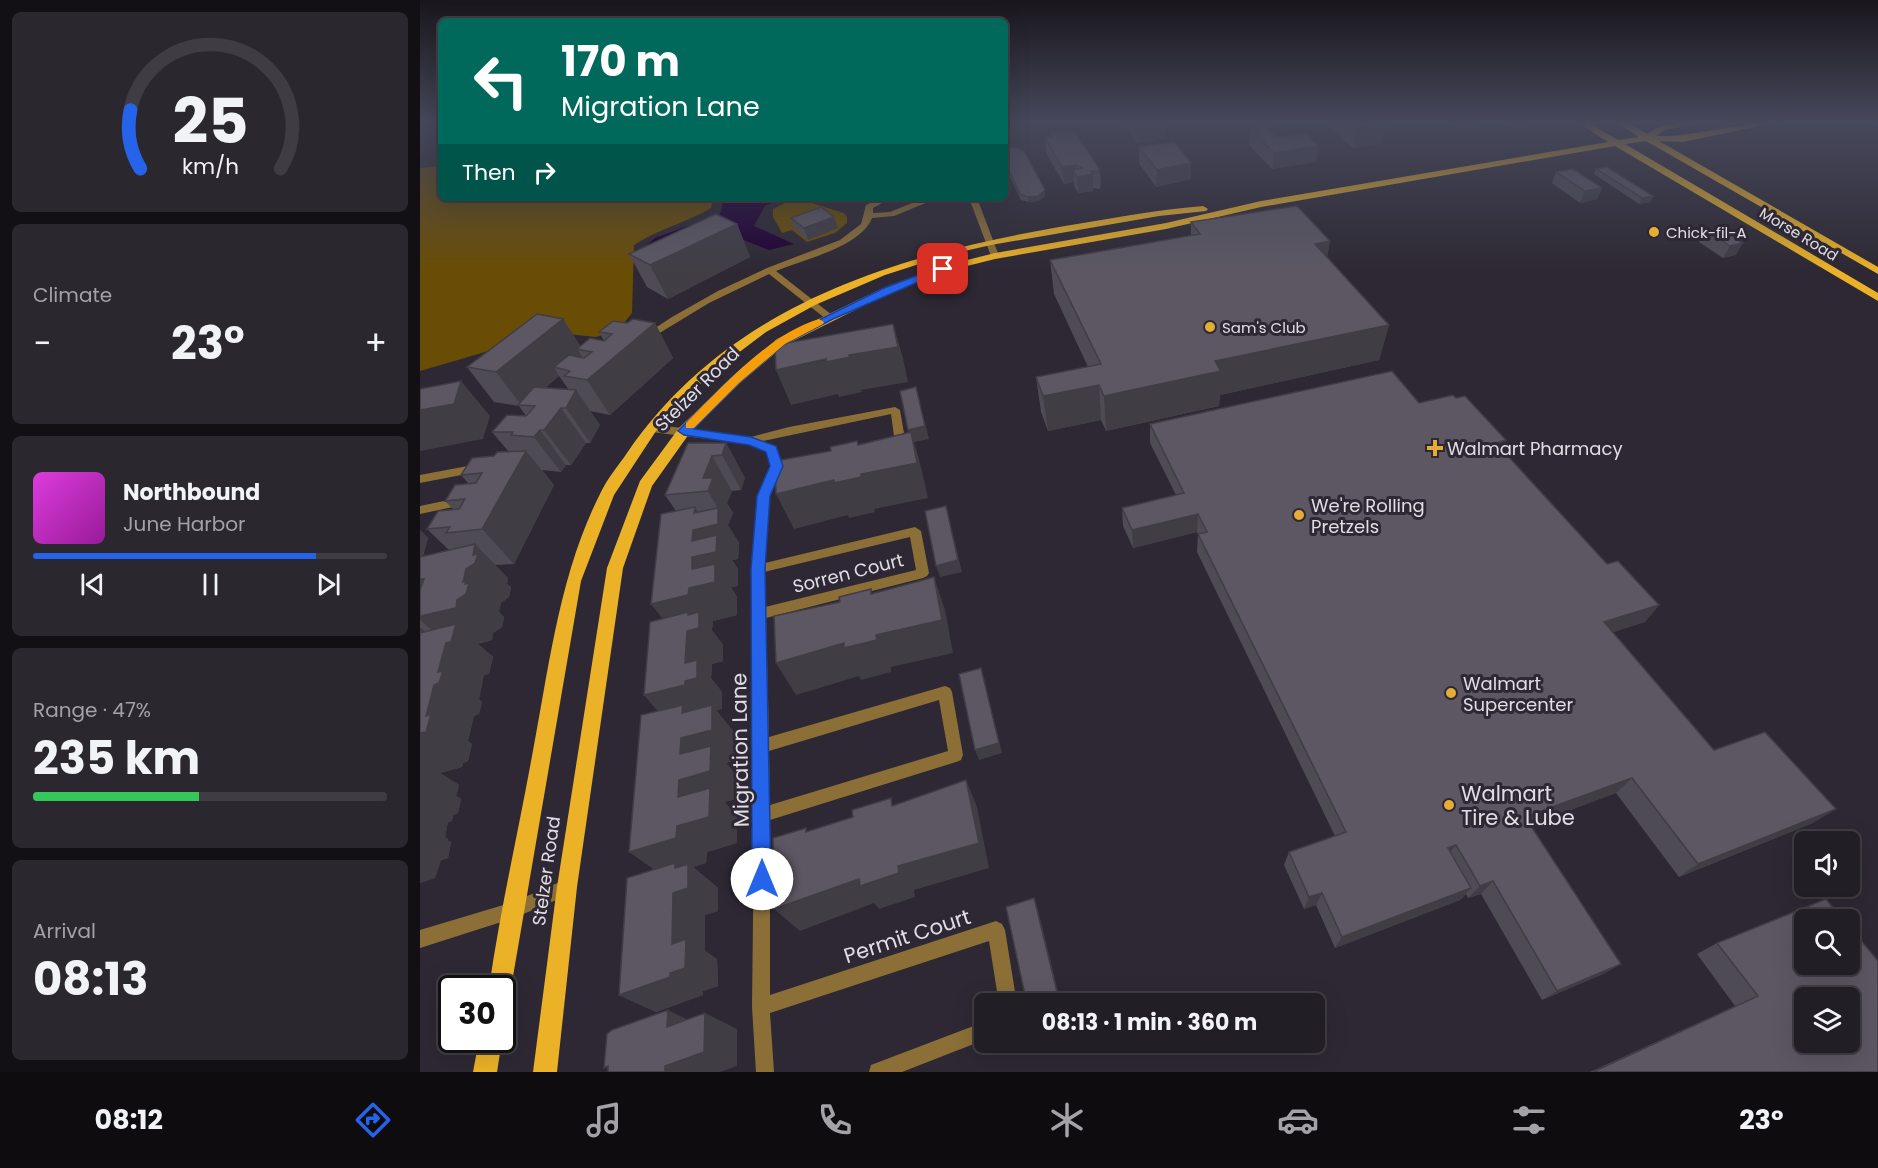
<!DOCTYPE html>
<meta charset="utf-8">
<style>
body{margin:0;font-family:Poppins,sans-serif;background:#2a272e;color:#f1f3f6;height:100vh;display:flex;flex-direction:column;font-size:22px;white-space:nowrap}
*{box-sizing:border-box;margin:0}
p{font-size:20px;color:#a2a2a7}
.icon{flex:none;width:33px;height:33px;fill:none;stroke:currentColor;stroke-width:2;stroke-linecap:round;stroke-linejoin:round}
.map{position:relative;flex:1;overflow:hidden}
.side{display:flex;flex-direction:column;gap:12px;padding:12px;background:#131015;width:420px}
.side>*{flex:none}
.guide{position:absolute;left:18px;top:18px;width:570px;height:183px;border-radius:9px;box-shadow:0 6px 24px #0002,0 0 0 2px #3f3c43;background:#00695c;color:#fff;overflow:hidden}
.tools{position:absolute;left:1374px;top:831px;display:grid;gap:12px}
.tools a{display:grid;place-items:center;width:66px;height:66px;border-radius:9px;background:#221e26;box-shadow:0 6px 24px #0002,0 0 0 2px #3f3c43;font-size:30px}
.speed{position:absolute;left:18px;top:975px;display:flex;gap:12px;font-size:30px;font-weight:700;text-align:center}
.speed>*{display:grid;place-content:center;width:78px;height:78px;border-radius:50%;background:#221e26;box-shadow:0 6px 24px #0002,0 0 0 2px #3f3c43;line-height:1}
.speed .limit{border:3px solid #111;border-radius:9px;background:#fff;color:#111}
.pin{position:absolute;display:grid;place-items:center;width:51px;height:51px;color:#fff;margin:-26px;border-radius:12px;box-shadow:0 3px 9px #0006}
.me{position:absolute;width:66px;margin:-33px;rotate:0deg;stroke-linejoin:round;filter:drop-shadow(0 0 4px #0008)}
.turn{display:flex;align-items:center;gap:21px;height:126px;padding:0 24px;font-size:27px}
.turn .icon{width:78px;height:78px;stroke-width:2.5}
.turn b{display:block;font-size:42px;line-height:51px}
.then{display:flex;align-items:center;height:57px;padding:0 24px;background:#0003;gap:12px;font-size:22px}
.big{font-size:45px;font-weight:700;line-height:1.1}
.side .tile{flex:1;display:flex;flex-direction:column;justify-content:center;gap:9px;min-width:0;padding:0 21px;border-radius:9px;background:#2a272e}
.side .dial{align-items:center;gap:0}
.dial svg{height:156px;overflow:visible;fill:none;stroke:#3f3c43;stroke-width:7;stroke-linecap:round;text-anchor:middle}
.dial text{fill:#f1f3f6;stroke:none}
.song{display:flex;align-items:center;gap:18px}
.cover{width:72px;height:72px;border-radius:9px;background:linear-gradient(135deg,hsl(300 70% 55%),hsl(300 70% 35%))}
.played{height:6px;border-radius:3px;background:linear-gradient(90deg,#2563eb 80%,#3f3c43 80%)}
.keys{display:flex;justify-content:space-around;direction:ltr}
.heat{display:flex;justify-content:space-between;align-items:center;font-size:33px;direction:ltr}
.charge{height:9px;border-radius:4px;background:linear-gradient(90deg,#34c759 47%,#3f3c43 0)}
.trip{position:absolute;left:554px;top:993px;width:351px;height:60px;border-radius:9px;background:#221e26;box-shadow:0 6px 24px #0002,0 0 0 2px #3f3c43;font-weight:700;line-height:60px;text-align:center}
.dock{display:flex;height:96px;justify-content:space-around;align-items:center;background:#0e0c0f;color:#a2a2a7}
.dock .icon{width:42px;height:42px}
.dock .current{color:#2563eb}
.dock b{font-size:27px;color:#f1f3f6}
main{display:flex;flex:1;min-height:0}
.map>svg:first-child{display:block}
.green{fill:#6a4d05}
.water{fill:#1f0034}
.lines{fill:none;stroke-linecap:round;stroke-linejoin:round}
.minor{fill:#8b6f37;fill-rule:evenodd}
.primary{fill:#ecb227;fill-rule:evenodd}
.wall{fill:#4f4b55;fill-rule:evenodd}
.shaded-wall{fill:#403d45}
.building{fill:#5c5763;stroke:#403d45;stroke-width:1.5;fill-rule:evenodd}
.route{fill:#2563eb;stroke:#184099;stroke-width:1.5}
.slow{fill:#f59e0b}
.poi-dot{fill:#e4ae35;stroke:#2d2833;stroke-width:2}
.labels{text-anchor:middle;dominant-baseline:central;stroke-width:6;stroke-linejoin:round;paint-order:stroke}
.far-poi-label{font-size:15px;fill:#e0dde4;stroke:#2d2833;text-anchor:start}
.far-street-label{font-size:15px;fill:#e0dde4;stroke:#2d2833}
.street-label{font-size:18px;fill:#e0dde4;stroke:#2d2833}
.poi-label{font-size:18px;fill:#e0dde4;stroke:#2d2833;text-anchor:start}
.near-street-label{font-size:21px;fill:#e0dde4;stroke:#2d2833}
.near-poi-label{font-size:21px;fill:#e0dde4;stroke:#2d2833;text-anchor:start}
</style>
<main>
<section class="side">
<div class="tile dial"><svg viewBox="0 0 100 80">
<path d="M14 69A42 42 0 1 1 86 69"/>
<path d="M14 69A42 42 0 0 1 9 39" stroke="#2563eb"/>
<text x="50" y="56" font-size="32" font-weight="700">25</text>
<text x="50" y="72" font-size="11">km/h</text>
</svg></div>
<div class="tile"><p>Climate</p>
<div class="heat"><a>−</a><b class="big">23°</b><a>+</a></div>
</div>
<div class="tile">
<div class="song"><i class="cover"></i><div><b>Northbound</b><p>June Harbor</p></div></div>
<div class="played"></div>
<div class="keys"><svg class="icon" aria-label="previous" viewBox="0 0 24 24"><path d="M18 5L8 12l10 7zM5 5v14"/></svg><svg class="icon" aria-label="pause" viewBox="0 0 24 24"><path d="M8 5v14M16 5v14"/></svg><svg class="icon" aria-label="next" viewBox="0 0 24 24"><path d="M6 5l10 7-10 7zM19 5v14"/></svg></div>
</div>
<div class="tile"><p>Range · 47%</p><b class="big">235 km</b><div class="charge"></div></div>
<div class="tile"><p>Arrival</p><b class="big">08:13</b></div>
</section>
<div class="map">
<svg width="1458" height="1072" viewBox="0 0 1458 1072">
<rect width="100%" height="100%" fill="#2d2833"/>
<!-- green -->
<g class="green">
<path d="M21,166V198H293L291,208C266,223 238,229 214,245L212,313L199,329L176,337L138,333L117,337L0,371V168Z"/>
<path d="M382,200L424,213L427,217V223L415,233L387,242L372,230L362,233L353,217V209L369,201Z"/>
</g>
<!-- water -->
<path class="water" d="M304,198H365L345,206L334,226L374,244L349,250L321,239L222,250L235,238L300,214Z"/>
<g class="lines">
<!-- minor -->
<g class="minor">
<path d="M461,198H471L453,208V213L470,212L504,198H512L513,200L474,216L452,218C441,247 382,260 356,271L412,315V319H406L349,274L289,303L228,340L225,341L220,338L252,317L298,291L347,268L420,240L441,224L446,205Z"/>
<path d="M549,198H557L579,256L578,258L571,256Z"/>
<path d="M475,407L480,410L485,439L484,442L469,445L464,441L465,438L474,436L471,414L343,441L356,446L362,466L350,496L345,563L495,527L501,531L509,573L507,576L503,578L346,618L349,737L525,686L530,688L532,692L543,755L541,760L536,762L350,820V995L576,921L582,924L585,930L597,1004H579L569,941L350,1013L354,1072H336L332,1007L335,746L332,569L338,496L350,466L347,451L329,444L231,432L226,428L231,424L331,437L369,427ZM490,537L496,570L345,607L344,572ZM519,700L528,751L350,805L349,751Z"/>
<path d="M58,464L64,468L62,471L0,483V475Z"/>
<path d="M43,497L47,498L49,501L47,504L0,514V506Z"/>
<path d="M147,879L153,881L155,887L153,893L94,918L0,948V930L93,902Z"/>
<path d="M564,1022V1040L482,1072H449L451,1065Z"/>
</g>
<!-- primary -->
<g class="primary">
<path d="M1157,122H1167L1198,140L1219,137L1196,122H1206L1227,134L1243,125L1284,122L1245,130L1236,136C1278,137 1317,122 1358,122L1263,142L1239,141L1458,267V274L1226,141L1205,144L1458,293V301L1195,146L841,207L746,229L575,259L527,271L471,292L365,345L320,383L269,434L232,486L203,568L157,887L137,1072H113L137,887L187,568L220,481L259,428L312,377L357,339L463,288L519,267L575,253L746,223L841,201L1188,142Z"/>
<path d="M783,206L788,209L786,211L739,216L571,245L527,255L465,275L395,305L346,332L289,375L236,431L194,495L161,581L91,988L88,996L82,998V988H69C80,911 98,833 112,756C129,668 139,575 180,494C187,479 198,466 207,453C307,306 473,256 639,227C687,219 735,210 783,206Z"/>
<path d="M59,1040H82L77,1072H53Z"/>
</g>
</g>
<!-- wall -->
<g class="wall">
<path d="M702,122H746V139L717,143Z"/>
<path d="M904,122H966L962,144L933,148Z"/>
<path d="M1027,122H1059L1057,127L1039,130Z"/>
<path d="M1084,122H1111L1109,127L1095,129Z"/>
<path d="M831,129L896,162L852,169L829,145Z"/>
<path d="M630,132L680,170L681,186H680V189L673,188V191L658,193L654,186V182L644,184L626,153L625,137H630Z"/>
<path d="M719,147L771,163V179L736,187L719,163Z"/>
<path d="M585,149L625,196L619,201L608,202L601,200L585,167Z"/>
<path d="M1176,169L1231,202L1219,204L1174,174Z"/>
<path d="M1136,172L1182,188L1177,199L1160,203L1132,183Z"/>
<path d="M414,217L418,228L388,240L375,229L371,218Z"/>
<path d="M771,222L910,241L907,257L969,325L959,360L800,395L799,406L686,431L681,420L628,431L621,412L616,377L668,367L634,294L630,260L771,236Z"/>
<path d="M317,224L330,257L248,299L227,287L209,254Z"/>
<path d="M1299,228L1316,255L1303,258L1279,242L1286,230Z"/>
<path d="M143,319L160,346L184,341L179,332L207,323H235L253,358L190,415L170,411L180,425L170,443H166L151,465H146L141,472L122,470L134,485L94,564L75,565L88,578L87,584L91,587L89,597L81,603L79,612L84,617L82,627L73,633L72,640L58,644L73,657L69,674L64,675L59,699L62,702L59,714L54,716L48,741L52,744L48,761L43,763L42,767L20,773L39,785L36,796L41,799L38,813L33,815L32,821L28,822L25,837L28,839L27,840L31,842L28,858L21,860L15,878L0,883V530L8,538L3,556L29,550L7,529L34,510L25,501L48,483L41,475L74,456L89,452L72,432L106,416L99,406L74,402L47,367ZM139,376L149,390L125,388Z"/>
<path d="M1036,398L1086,440L1082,449L1187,564L1239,605L1225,622L1193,632L1294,750L1393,823L1259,877L1196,793L1110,825L1201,964L1183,974L1122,1000L1061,894L1048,898L1046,894L1040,900L915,948L896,905L884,909L864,865L869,852L915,836L777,552L778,534L777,532L713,548L703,526L702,508L756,495L730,443V424L999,403Z"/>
<path d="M306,443L325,478L321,490L312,491L307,503L313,513L308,525L319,543L318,559L312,560L318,569V586L311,587L317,597V615L293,621L292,629H291L303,645V661L292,664L291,678L302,692V709L296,710L317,736V759L306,763L316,775V799L304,802L317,815V843L287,852L286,863L273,867L298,888V911L285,915V951L297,959L298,986L283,991V995L236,1012L199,995L233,870L238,711L224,695L243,618L256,511L245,495Z"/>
<path d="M1297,943L1458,1072H1170L1315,1006L1277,954Z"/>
</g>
<!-- shaded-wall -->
<g class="shaded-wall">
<path d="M717,122H746V139L717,143Z"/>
<path d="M1059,122L1057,127L1039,130L1040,125Z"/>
<path d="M1107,122H1111L1109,127L1095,129L1096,124Z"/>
<path d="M967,123L962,144L933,148L937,127Z"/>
<path d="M899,146L896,162L852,169L854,153Z"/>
<path d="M771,163V179L736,187L737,170Z"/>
<path d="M656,165L657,176L653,170L654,182L644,184L642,167Z"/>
<path d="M678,170H680L681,186H680L679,172Z"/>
<path d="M673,174V191L658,193L657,177Z"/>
<path d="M1182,188L1177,199L1160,203L1165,191Z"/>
<path d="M625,190V196L619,201L608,202V197Z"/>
<path d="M1233,196L1231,202L1219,204L1222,198Z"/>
<path d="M425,198H434L425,201Z"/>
<path d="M414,217L418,228L388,240L384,228Z"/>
<path d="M317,224L330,257L248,299L230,265Z"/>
<path d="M910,241L904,275L895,244Z"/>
<path d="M1323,243L1316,255L1303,258L1310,246Z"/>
<path d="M143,319L163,350L157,349L162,356L146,370L134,367L139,376L105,405H101L76,372Z"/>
<path d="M235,323L253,358L190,415L167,380Z"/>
<path d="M473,324L483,358L488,382L441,390L442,392L419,397L418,394L371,405L356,370L429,355Z"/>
<path d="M969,325L959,360L800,395L799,406L686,431L684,396L795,361Z"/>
<path d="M41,381L70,416L63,439L0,451V410Z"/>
<path d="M679,385L681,420L628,431L623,396Z"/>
<path d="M156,390L180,425L170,443L146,408Z"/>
<path d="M499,400L509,439L494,442L501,467L508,498L454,509L455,512L429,518L428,515L374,529L356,494L437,441L449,473L492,442L488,430Z"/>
<path d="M141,408L166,443L151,465L124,430Z"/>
<path d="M120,430L146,465L141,472L114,437Z"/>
<path d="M1086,440L1078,458L1076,443Z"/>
<path d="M306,443L325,478L321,490L302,455Z"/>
<path d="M106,451L134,485L94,564L62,529Z"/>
<path d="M292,456L312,491L307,503L313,513L308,525L319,543L318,559L312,560L318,569V586L311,587L317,597V615L293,621L292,629H291L303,645V661L292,664L291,678L302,692V709L296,710L317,736V759L306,763L316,775V799L304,802L317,815V843L287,852L286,863L273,867L298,888V911L285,915V951L297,959L298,986L283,991V995L236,1012L199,995L252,944L243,876L209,852L258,797L260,754L252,726L224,695L265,663L257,637L231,604L272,569V541L275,507L287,527L298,509L288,491L283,478Z"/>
<path d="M526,506L542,572L520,577L516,566Z"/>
<path d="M778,514L777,532L713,548L712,530Z"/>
<path d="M0,530L8,538L0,564Z"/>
<path d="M55,544L88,578L87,584L91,587L89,597L81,603L79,612L84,617L82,627L73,633L72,640L58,644L73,657L69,674L64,675L59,699L62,702L59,714L54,716L48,741L52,744L48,761L43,763L42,767L20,773L39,785L36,796L41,799L38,813L33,815L32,821L28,822L25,837L28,839L27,840L31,842L28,858L21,860L15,878L0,883V735L6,716L0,701L18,672L0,648V627L25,648L26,643H27L0,620V579H4L37,600L46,569L53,555Z"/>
<path d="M514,577L525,610L533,653L471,667V672L441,680L439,676L376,695L356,663L424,643L456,635Z"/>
<path d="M1239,605L1225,622L1172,639L1184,622Z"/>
<path d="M561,668L582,753L559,760L555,750Z"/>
<path d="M1212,778L1196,793L1093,831L1105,817Z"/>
<path d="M546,780L557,807L569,868L494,890L495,897L459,909L454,903L380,931L354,909L439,879L478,866Z"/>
<path d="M1416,809L1393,823L1259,877L1278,864Z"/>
<path d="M1036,845L1026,858L1028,848Z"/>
<path d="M1073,881L1061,894L1048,898L1060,886Z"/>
<path d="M1051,888L1040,900L915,948L922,937Z"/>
<path d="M902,893L896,905L884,909L889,897Z"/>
<path d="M614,898L617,906L641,1004H640Z"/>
<path d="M1201,964L1183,974L1122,1000L1137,991Z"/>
<path d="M248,1010L282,1027H247Z"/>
<path d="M285,1013L317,1029V1066L300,1072H245V1066Z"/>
</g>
<!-- building -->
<g class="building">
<path d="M931,122H966L967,123L937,127Z"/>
<path d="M1036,122H1057L1040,125Z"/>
<path d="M1094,122H1107L1096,124Z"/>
<path d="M845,127L856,137L885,133L899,146L854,153L831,129Z"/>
<path d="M654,131L680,170H678L679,172L671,171L673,174L657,177L653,170L662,168L656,165L642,167L625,137L632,136L630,132Z"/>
<path d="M754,142L771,163L737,170L719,147Z"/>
<path d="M593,147L604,151L625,190L618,196L608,197L600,194L585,163V149Z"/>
<path d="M1187,167L1233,196L1222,198L1176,169Z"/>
<path d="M1153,169L1182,188L1165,191L1136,172Z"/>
<path d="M877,206L910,241L895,244L969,325L795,361L801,371L684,396L679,385L623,396L616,377L681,364L630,260L780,234L771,222Z"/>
<path d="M401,207L414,217L384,228L371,218Z"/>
<path d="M296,214L317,224L230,265L209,254Z"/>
<path d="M1299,228L1323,243L1310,246L1286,230Z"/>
<path d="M117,314L143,319L76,372L47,367Z"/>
<path d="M213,319L235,323L167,380L144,376L150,371L134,367L149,355L164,358L172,352L157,349L170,338L184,341L192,334L179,332L193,321L207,323Z"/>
<path d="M473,324L478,347L429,355L430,357L406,362V359L356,370L355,345Z"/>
<path d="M972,371L999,403L1033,395L1036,398L1045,396L1086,440L1076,443L1187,564L1198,561L1239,605L1184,622L1294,750L1345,732L1416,809L1278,864L1212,778L1105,817L1201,964L1137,991L1073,881L1060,886L1036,845L1028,848L1051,888L922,937L902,893L889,897L869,852L926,832L778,534L787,532L778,514L712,530L702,508L764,493L730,424Z"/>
<path d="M41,381L34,404L0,410V389Z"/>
<path d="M114,387L156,390L146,408H141L124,430H120L114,437L91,435L93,432H72L87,415L106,416L115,406L98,405Z"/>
<path d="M496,387L505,426L488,430L480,391Z"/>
<path d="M491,432L497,463L441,474V477L414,483V480L356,494L355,461L411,451L410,447L437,441L438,445Z"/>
<path d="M268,443H306L302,455L292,456L283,478H293L288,491L245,495Z"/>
<path d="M106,451L62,529L26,533L30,527L7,529L18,511L39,509L45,499L25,501L35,485L56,483L62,473L41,475L52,458L74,456L77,452Z"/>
<path d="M526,506L538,560L516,566L505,511Z"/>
<path d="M275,507L274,513L298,508V524L273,530L272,541L297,535L296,552L272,557V569L295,564V582L269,588L268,595L231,604L241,514Z"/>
<path d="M55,544L53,555L58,554L55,563L46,569L43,582L46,581L45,584L49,583L46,594L37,600L36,608L0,616V590L4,579H0V557Z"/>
<path d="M514,577L522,620L456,635L457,640L424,648V643L356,663L354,616L420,602L419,597L451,589V594Z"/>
<path d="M268,612V615L279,612V628L267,631L265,663L277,660V678L265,681V685L224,695L230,622Z"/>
<path d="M36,624L31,642L26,643L18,672L23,671L19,683L14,685L6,716L11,714L6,732L0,733V735V633Z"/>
<path d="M561,668L579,743L555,750L539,674Z"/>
<path d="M263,705L262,713L292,705V730L261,738L260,754L291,746L290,771L259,780L258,797L290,788L289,817L257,826L256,838L209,852L221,715Z"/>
<path d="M546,780L559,843L478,866L479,873L440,886L439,879L354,909L353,838L386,828V832L433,817L432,810L471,798L472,806Z"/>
<path d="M255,863V868L268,864V888L253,893L252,944L266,939L265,968L250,973V977L199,995L207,878Z"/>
<path d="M614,898L640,1004H607L586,907Z"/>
<path d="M1406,899L1423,920H1384V964H1430V927L1458,961V1072H1173L1338,996L1297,943ZM1384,998H1430V1042H1384Z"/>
<path d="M248,1010L247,1027L285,1013L284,1052L245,1066V1072H188V1066L184,1068L187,1034L192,1030Z"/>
</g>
<!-- sky -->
<linearGradient id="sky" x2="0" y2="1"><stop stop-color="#19161c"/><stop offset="0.45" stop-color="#46485b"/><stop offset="1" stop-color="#46485b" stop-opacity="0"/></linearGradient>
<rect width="1458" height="272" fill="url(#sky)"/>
<!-- route -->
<path class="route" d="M520,267L528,269L413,319L365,344L320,382L274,429L331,437L356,446L363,466L350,496L345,569L351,879L348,885L342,888L335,885L332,879L331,569L337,496L350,466L346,452L329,445L264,435L258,431L312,377L358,340L464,288Z"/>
<!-- slow -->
<path class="slow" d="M399,319L404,322L403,324L365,344L320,382L274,428H266V423C302,387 349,334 399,319Z"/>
<!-- markers -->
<g class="poi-dot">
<circle cx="1234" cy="232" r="6"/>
<circle cx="790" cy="327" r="6"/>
<path d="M1012 439h6v6h6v6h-6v6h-6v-6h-6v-6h6z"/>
<circle cx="879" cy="515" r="6"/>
<circle cx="1031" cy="693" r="6"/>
<circle cx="1029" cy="805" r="6"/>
</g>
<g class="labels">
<!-- far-poi labels -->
<g class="far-poi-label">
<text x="1246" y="232">Chick-fil-A</text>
<text x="802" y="327">Sam's Club</text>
</g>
<!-- far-street labels -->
<g class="far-street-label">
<text transform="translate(1379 234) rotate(31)">Morse Road</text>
</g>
<!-- street labels -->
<g class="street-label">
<text transform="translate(277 389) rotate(-45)">Stelzer Road</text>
<text transform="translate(428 573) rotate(-14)">Sorren Court</text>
<text transform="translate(126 871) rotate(-82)">Stelzer Road</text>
</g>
<!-- poi labels -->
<g class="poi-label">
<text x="1027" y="448">Walmart Pharmacy</text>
<text x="891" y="505">We're Rolling<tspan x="891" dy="21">Pretzels</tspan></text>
<text x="1043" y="683">Walmart<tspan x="1043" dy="21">Supercenter</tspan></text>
</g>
<!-- near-street labels -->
<g class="near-street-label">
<text transform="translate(320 750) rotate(-91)">Migration Lane</text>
<text transform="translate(487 936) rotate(-18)">Permit Court</text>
</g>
<!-- near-poi labels -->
<g class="near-poi-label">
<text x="1041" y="793">Walmart<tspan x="1041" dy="24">Tire &amp; Lube</tspan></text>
</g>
</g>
</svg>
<div class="tools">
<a><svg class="icon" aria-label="sound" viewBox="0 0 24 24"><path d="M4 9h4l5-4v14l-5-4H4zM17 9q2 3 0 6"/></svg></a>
<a><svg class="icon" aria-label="search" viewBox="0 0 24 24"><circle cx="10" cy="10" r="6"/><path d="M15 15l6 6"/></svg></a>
<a><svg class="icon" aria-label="layers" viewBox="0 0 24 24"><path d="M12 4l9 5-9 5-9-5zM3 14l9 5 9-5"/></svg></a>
</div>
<div class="speed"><div class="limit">30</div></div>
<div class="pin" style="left:523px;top:269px;background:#d93025"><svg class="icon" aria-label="arrive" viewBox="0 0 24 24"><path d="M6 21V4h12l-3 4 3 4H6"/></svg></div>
<svg class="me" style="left:342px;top:879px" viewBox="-20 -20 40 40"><circle r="19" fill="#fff"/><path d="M0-13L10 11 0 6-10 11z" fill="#2563eb"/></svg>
<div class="trip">08:13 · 1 min · 360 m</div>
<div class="guide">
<div class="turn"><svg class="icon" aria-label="left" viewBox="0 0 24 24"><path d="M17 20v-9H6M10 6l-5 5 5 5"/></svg><div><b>170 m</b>Migration Lane</div></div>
<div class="then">Then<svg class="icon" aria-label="right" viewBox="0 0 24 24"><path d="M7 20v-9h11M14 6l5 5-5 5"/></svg></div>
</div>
</div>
</main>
<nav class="dock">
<b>08:12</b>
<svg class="icon current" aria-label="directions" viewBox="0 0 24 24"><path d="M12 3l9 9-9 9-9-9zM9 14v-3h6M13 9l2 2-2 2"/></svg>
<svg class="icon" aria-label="music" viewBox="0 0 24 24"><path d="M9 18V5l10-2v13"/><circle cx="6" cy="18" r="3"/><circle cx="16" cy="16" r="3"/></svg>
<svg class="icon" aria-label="phone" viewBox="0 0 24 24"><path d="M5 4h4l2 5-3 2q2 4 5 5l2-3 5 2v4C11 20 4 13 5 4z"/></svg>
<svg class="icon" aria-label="climate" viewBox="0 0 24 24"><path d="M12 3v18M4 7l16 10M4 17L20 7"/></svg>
<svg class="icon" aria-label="car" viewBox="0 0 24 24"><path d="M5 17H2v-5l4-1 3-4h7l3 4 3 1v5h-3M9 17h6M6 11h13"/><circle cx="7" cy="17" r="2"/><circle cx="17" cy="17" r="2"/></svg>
<svg class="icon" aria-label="filters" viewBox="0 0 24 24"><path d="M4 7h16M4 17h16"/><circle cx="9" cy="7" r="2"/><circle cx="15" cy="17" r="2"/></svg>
<b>23°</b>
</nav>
